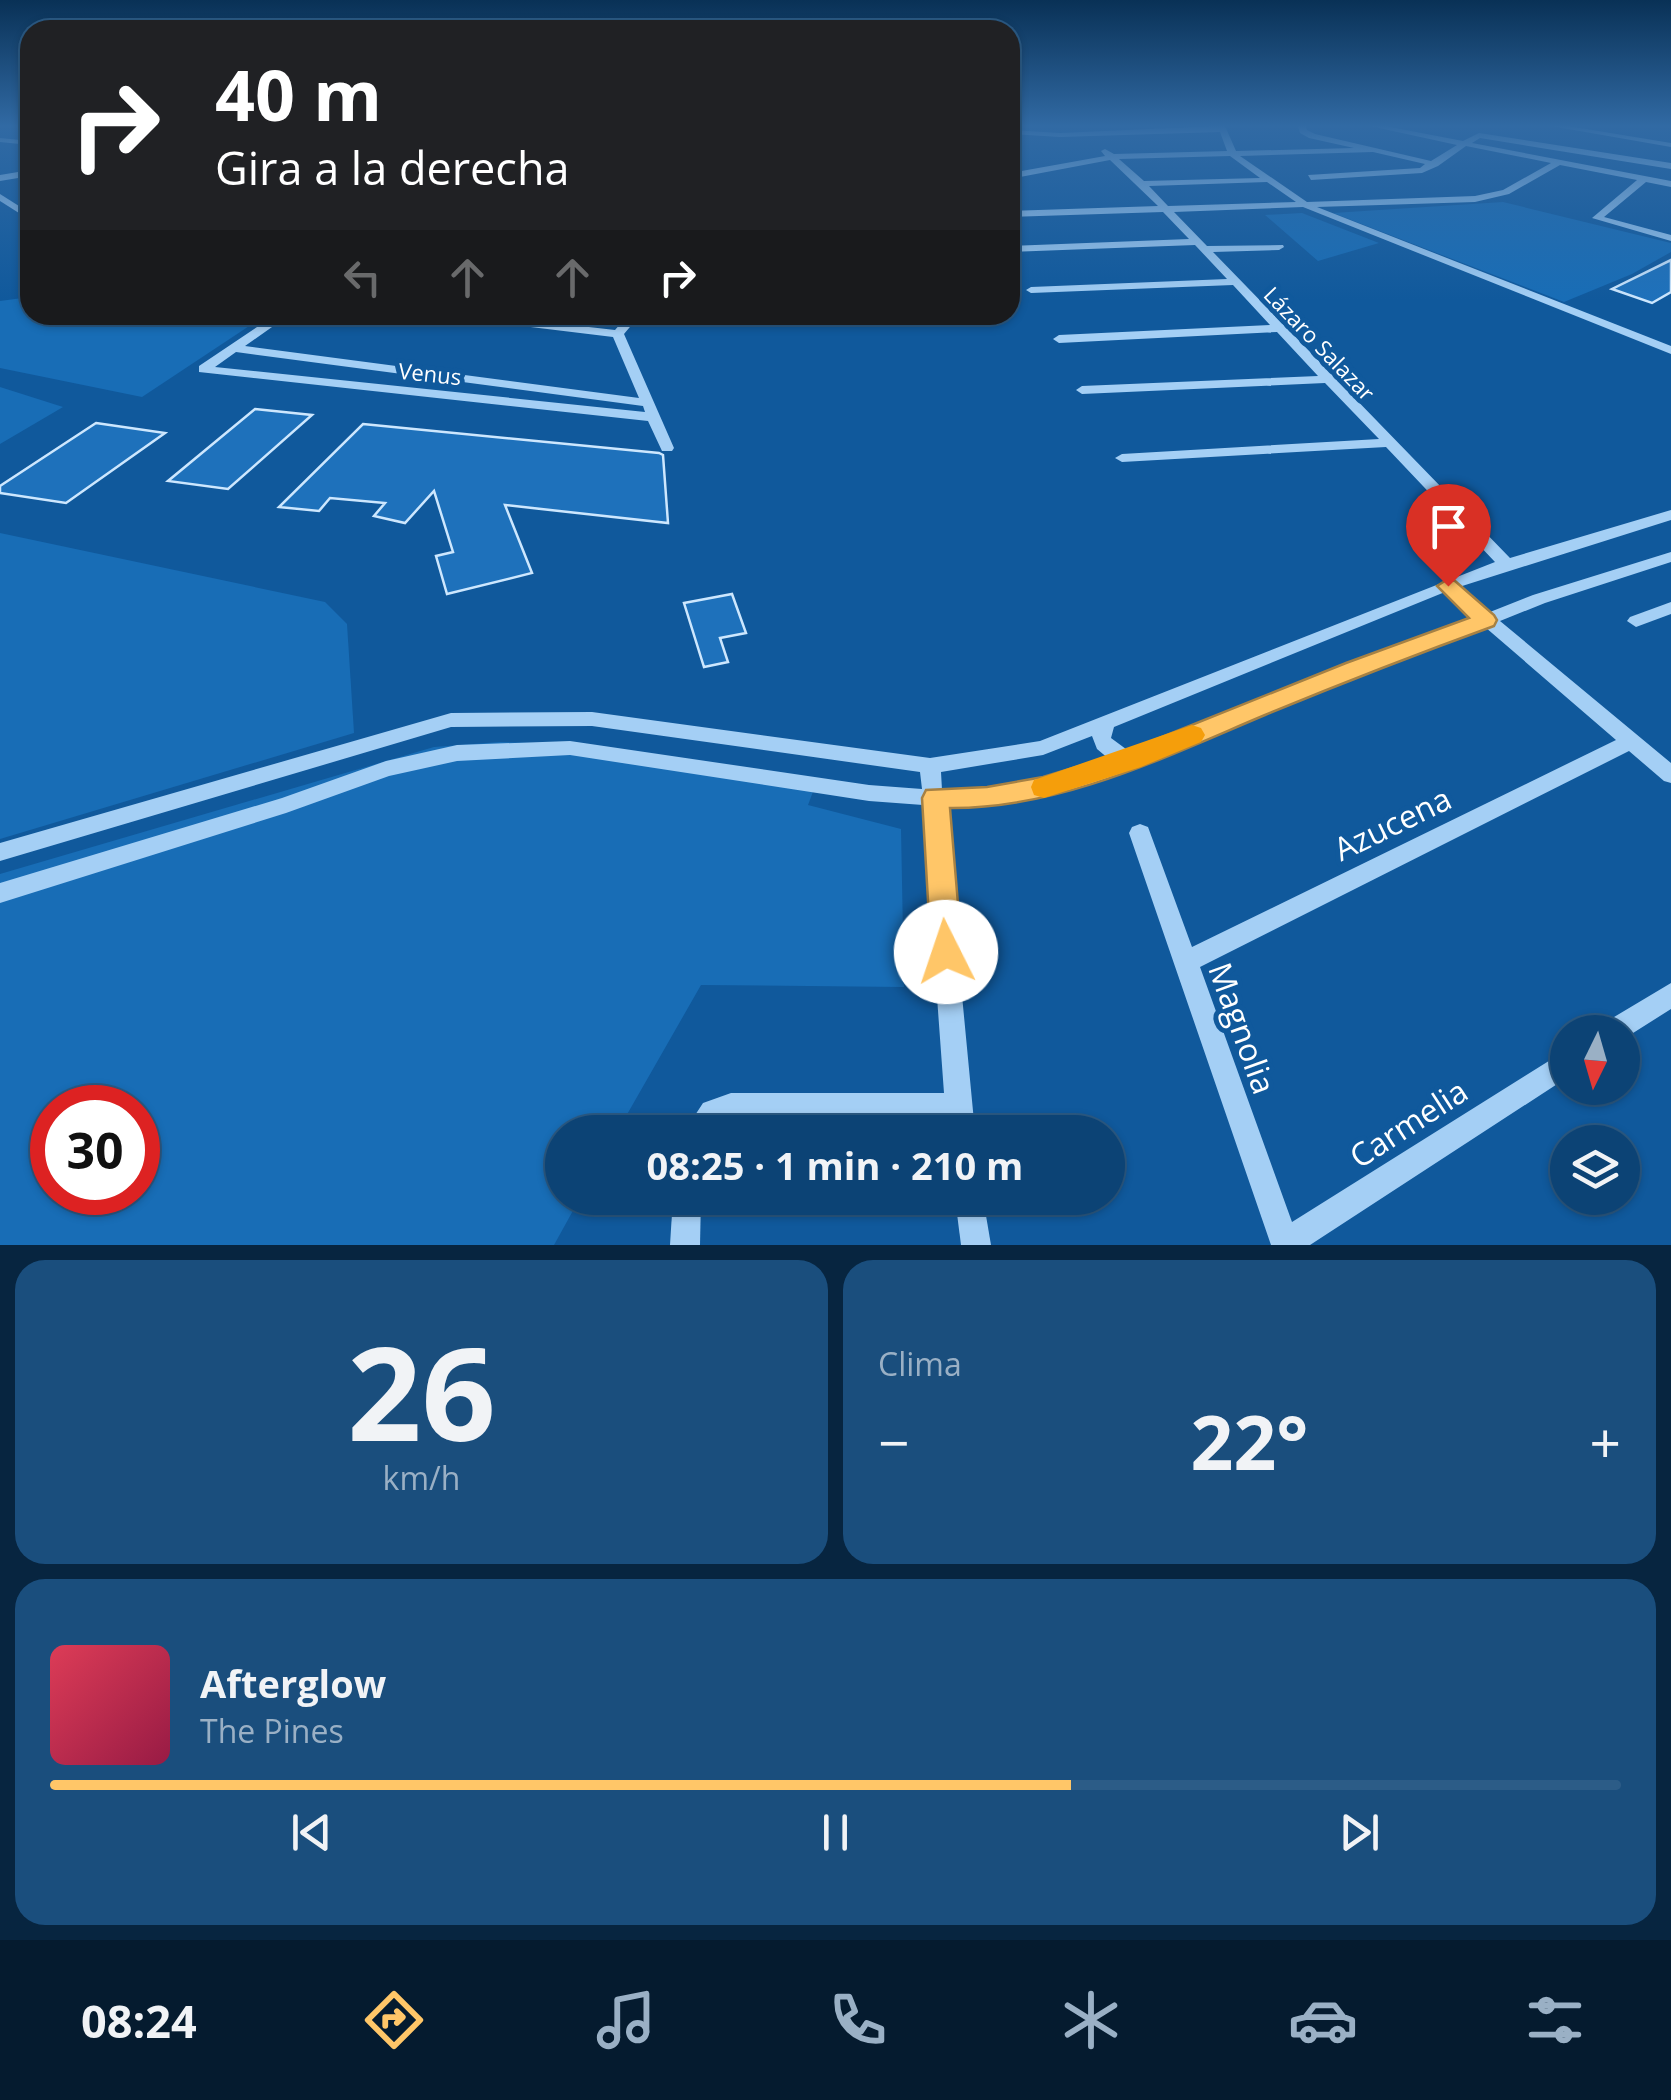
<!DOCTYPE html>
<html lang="es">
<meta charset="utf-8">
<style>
body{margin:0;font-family:"Open Sans",sans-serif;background:#1a4e7d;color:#f1f3f6;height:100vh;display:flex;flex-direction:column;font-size:38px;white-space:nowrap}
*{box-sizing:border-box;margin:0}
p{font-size:32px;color:#9ab0c5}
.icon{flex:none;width:55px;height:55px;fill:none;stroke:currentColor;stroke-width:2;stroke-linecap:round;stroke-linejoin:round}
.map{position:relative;height:1245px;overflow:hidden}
.drawer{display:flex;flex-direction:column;gap:15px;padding:15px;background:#072540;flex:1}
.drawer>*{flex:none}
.top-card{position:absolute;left:20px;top:20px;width:1000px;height:305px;border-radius:30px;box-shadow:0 2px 8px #0004,0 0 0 2px #2c5c87;background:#202124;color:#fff;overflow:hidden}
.needle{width:65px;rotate:185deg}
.buttons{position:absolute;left:1550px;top:1015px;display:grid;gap:20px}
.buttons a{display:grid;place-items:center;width:90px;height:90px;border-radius:50%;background:#0c4375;box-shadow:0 2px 8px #0004,0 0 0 2px #2c5c87;font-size:50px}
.speed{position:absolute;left:30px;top:1085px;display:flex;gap:20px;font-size:50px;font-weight:700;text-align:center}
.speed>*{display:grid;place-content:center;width:130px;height:130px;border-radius:50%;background:#0c4375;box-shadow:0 2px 8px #0004,0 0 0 2px #2c5c87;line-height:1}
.speed .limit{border:15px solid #d22;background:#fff;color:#111}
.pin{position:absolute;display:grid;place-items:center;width:85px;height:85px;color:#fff;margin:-102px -42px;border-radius:50% 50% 50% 0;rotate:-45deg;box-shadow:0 0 10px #0007}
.pin .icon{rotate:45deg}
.me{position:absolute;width:110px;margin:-55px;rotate:356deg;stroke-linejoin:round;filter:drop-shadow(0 0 8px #0008)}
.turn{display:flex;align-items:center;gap:35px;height:210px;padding:0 30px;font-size:45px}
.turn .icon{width:130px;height:130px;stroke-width:2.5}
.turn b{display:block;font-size:70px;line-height:85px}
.lanes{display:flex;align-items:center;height:95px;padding:0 30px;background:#0003;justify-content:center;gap:50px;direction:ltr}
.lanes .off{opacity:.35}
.big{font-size:75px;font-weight:700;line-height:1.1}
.drawer .widget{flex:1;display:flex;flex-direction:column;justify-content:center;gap:15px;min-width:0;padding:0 35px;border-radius:30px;background:#1a4e7d}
.drawer .dial{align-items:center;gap:0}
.dial b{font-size:130px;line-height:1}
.song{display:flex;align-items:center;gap:30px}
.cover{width:120px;height:120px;border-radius:15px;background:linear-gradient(135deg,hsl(350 70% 55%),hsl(340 70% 35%))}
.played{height:10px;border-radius:5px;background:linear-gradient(90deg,#ffc668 65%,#2c5c87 65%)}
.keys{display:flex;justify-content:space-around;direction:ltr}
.heat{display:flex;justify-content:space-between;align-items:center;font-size:55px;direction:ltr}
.drawer .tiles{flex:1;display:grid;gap:15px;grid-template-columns:1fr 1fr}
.widget:last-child{grid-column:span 2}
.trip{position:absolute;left:545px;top:1115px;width:580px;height:100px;border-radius:50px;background:#0c4375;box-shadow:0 2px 8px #0004,0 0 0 2px #2c5c87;font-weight:700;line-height:100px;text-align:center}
.menu{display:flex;height:160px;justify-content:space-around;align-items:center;background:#051b2f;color:#9ab0c5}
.menu .icon{width:70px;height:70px}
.menu .on{color:#ffc668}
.menu b{font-size:45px;color:#f1f3f6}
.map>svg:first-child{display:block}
.green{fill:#186db6;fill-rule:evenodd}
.building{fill:#1e71bb;stroke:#cde7fe;stroke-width:2.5}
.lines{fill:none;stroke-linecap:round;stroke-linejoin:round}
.minor{fill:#a4cff5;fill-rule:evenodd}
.route{fill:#ffc668;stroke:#a68144;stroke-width:2.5}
.slow{fill:#f59e0b}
.labels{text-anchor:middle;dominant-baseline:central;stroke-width:10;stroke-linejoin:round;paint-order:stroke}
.far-street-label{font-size:22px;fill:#fff;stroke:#10599c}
.near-street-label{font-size:32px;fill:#fff;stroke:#10599c}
</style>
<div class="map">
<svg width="1671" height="1245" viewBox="0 0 1671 1245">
<rect width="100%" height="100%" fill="#10599c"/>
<!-- green -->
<g class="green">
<path d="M1503,202L1671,243V252L1632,274L1564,302L1333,213Z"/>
<path d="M1302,213L1379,243L1318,261L1265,215Z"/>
<path d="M30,297V315H266L142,397L0,368V301Z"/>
<path d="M0,387L63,407L0,444Z"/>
<path d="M0,533L325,602L347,624L354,733L0,839Z"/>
<path d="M500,742L568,744L817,781L808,805L901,829L904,987L701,985L617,1132H562V1198H580L554,1245H0V874L434,747ZM52,1108H138V1192H52Z"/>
</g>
<!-- building -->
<g class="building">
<path d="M1671,260V292L1652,303L1612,289Z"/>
<path d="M255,409L312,415L228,489L168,481Z"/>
<path d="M96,423L165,433L66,503L0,493V486Z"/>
<path d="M363,424L659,453L663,455L668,523L505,505L532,573L447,594L436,556L453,552L434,491L405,523L374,516L385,503L330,498L319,511L279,507Z"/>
<path d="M732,594L746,633L720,638L728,662L704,667L684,603Z"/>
</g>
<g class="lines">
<!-- minor -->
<g class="minor">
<path d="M1217,126H1225L1236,151L1354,148L1309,138L1300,133L1298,126H1306L1307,130L1315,134L1431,161L1457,145L1370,126H1385L1463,141L1479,133L1671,163V169L1480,138L1472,143L1671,181V187L1646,182L1604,217L1671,235V241L1592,218L1637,180L1560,165L1509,194L1475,202L1317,207L1671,346V354L1303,207L1174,212L1207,246L1283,245L1284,247L1279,250L1213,252L1510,558L1671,510V520L1459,587L1490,612L1533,595L1671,552V562L1545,603L1500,621L1671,763V783L1664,781L1629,751L1200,967L1292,1222L1568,1049V1077L1310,1245H1271L1129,833L1132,827L1140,824L1148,827L1192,947L1616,740L1485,627C1402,660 1319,693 1237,726C1141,764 1048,806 944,806L975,1132H947L946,1119H731L722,1123L715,1132H684L703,1103L731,1093H944L923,805L869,801L570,755L457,761L389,776L286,813L0,903V883L282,798L386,761L457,745L570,741L869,785L922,789L920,772L592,726L451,727L0,861V843L451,713L592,712L930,758L1040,741L1495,562L1386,447L1122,462L1115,458L1122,454L1379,439L1325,383L1082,394L1076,390L1082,386L1318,376L1277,332L1059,343L1053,339L1059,335L1270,325L1233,285L1031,293L1026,290L1031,287L1227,279L1195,245L1010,252V246L1189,239L1163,212L1010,217V211L1158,206L1110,160L1010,179V173L1105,156L1101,151L1105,149L1114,154L1227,151L1220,132L1060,137L1010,134V130L1060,133ZM1466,146L1551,163L1503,190L1475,196L1307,202L1240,156L1373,152L1425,164L1420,168L1308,175L1311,180L1422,173L1438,166ZM1230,156L1260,178L1144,181L1119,159ZM1267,182L1296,202L1168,206L1149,186ZM1445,592L1475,618L1130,752L1111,738L1114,727ZM1092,736L1097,749L1109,759C1051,777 1003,790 942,790L941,772L1043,755Z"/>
<path d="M1551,126H1568L1671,143V147Z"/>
<path d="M0,138L30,141V145L0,142Z"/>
<path d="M30,170V176L0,181V175Z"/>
<path d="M0,194L30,213V220L0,201Z"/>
<path d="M275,315H289L245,346L639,398L613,337L455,318L449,315H485L615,330L628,315H640L624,334L674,448L672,451H662L648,421L199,372V366ZM236,352L643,406L645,412L215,367Z"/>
<path d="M1671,602V614L1636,627L1627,621L1630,617Z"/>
<path d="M1671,983V1009L1622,1040V1032H1600L1604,1023Z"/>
<path d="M673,1198H701L700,1245H670Z"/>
<path d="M955,1198H983L991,1245H961Z"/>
</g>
</g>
<!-- sky -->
<linearGradient id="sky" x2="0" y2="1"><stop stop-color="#093156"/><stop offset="0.42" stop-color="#316aa4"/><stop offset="1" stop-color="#316aa4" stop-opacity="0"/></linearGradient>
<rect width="1671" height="300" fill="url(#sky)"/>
<!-- route -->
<path class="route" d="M1448,579L1455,581L1494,615L1497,620L1494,626C1417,654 1340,684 1265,715C1165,757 1060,809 950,808L962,952L958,962L946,966L935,962L931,952L922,798L926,790L987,787L1043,777L1122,753L1346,663L1469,618L1437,586Z"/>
<!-- slow -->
<path class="slow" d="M1192,725L1201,728L1205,735L1201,742L1141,767L1044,798L1034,795L1031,787L1034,780Z"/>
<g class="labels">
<!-- far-street labels -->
<g class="far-street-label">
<text transform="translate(1320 343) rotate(46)">Lázaro Salazar</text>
<text transform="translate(430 373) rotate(6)">Venus</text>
</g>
<!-- near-street labels -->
<g class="near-street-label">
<text transform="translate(1392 823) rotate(-26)">Azucena</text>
<text transform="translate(1243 1028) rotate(70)">Magnolia</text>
<text transform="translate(1408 1123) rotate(-33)">Carmelia</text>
</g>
</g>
</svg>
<div class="buttons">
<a><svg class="needle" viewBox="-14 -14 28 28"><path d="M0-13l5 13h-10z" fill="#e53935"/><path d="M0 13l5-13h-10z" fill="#9ab0c5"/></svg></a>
<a><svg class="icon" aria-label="layers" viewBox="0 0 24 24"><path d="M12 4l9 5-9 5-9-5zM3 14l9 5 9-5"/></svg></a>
</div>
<div class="speed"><div class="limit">30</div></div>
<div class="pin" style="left:1448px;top:586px;background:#d93025"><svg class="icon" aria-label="arrive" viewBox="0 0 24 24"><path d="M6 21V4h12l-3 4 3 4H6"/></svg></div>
<svg class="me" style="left:946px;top:952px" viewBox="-20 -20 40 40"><circle r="19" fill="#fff"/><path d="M0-13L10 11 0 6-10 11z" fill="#ffc668"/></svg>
<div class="trip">08:25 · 1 min · 210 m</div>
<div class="top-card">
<div class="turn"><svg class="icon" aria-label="right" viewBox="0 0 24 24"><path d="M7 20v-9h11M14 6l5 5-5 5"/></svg><div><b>40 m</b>Gira a la derecha</div></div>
<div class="lanes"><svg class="icon off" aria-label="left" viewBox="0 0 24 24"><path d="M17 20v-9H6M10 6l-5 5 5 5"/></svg><svg class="icon off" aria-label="ahead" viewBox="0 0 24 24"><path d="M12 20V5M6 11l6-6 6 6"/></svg><svg class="icon off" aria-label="ahead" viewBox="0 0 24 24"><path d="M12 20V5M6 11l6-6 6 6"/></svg><svg class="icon" aria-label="right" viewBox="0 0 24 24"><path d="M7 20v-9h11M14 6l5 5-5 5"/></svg></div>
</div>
</div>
<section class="drawer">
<div class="tiles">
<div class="widget dial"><b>26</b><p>km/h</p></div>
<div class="widget"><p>Clima</p>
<div class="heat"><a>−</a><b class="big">22°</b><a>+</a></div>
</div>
<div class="widget">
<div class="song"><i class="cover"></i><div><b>Afterglow</b><p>The Pines</p></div></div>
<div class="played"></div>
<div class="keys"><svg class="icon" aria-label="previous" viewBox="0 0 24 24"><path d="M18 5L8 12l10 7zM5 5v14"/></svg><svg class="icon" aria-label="pause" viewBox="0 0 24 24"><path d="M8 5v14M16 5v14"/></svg><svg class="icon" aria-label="next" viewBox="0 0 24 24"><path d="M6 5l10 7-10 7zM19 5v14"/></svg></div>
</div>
</div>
</section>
<nav class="menu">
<b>08:24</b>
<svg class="icon on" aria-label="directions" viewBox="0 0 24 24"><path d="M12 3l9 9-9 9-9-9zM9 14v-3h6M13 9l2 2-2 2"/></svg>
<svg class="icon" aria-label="music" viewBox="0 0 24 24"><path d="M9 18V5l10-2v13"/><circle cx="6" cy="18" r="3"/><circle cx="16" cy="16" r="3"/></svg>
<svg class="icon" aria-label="phone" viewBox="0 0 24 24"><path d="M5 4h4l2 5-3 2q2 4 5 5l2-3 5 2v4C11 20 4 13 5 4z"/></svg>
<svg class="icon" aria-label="climate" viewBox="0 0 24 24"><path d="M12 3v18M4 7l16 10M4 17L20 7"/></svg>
<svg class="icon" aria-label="car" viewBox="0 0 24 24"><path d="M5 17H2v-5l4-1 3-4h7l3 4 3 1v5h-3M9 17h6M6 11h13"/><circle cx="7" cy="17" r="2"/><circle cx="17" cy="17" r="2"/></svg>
<svg class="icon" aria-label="filters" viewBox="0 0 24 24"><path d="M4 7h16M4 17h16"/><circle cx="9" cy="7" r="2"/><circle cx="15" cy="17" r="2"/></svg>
</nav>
